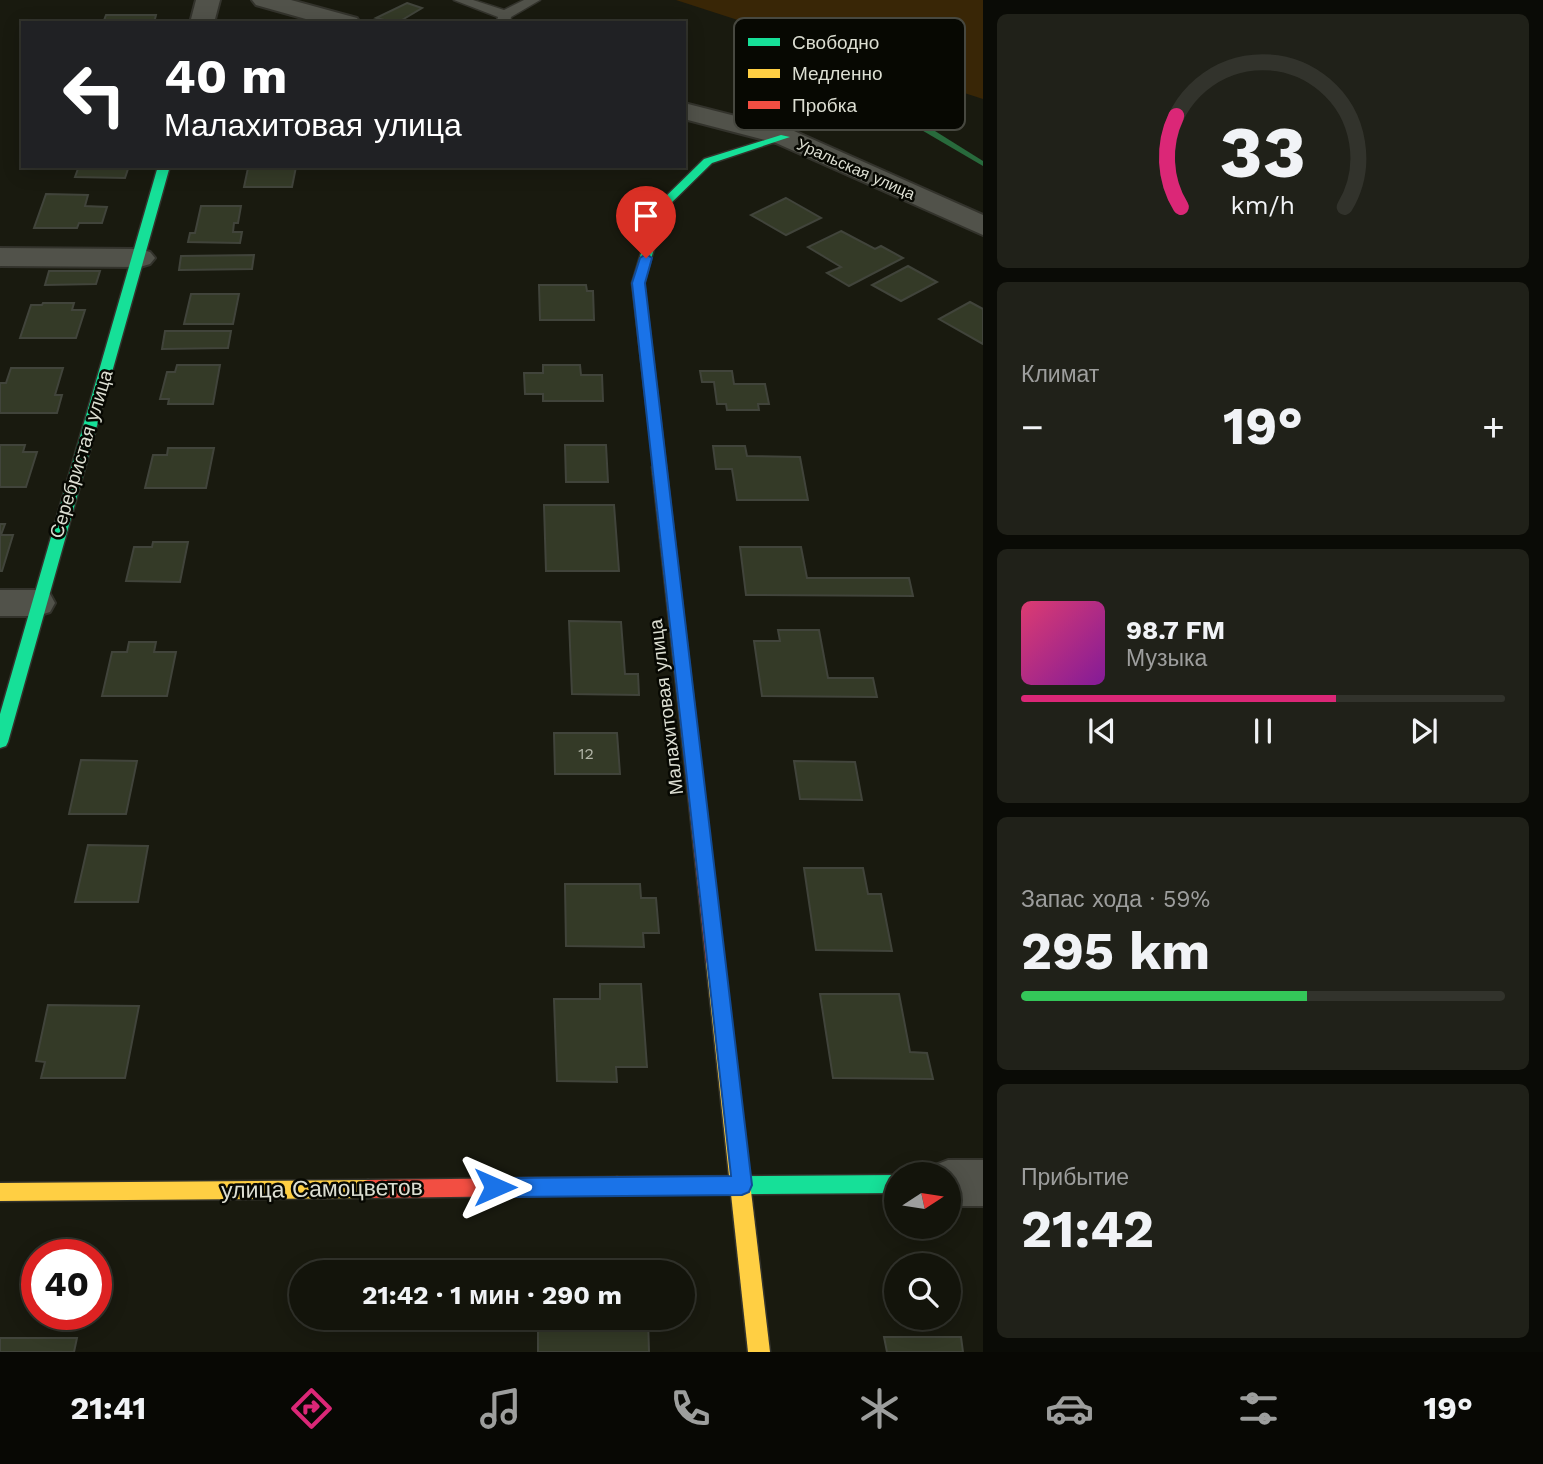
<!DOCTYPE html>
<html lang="ru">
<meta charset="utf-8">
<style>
body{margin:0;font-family:"Work Sans",sans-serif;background:#202119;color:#f1f3f6;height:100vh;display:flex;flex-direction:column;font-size:26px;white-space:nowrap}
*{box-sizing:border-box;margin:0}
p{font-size:23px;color:#9d9e9d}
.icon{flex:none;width:38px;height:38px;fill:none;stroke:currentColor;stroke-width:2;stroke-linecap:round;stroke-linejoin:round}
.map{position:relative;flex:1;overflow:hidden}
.side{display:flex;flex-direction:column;gap:14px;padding:14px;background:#0a0b06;width:560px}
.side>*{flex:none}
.hud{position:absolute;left:21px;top:21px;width:665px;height:147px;border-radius:0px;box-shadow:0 4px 18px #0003,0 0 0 2px #32332c;background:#202124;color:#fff;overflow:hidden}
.needle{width:46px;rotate:78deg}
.buttons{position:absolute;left:884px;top:1162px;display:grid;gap:14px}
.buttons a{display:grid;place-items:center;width:77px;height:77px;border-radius:50%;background:#13140b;box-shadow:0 4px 18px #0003,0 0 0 2px #32332c;font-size:35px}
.speed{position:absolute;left:21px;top:1239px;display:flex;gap:14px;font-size:35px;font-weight:700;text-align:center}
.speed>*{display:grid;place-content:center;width:91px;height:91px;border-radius:50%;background:#13140b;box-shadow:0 4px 18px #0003,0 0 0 2px #32332c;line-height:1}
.speed .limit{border:10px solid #d22;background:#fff;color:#111}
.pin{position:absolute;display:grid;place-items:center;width:60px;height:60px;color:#fff;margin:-72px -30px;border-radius:50% 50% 50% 0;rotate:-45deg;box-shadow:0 0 7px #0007}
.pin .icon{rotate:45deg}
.me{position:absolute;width:77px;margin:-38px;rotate:90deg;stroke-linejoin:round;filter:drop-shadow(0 0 5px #0008)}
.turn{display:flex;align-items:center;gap:24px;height:147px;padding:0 28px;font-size:32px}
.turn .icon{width:91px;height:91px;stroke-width:2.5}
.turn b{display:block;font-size:49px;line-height:60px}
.big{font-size:52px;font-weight:700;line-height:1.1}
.side .card{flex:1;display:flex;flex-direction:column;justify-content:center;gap:10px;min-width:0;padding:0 24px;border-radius:10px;background:#202119}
.side .dial{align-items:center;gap:0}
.dial svg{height:182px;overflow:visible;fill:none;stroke:#32332c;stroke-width:7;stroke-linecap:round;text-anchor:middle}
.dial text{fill:#f1f3f6;stroke:none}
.song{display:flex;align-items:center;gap:21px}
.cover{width:84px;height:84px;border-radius:10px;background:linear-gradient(135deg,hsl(340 70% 55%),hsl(290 70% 35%))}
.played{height:7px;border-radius:4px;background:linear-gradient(90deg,#db2777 65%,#32332c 65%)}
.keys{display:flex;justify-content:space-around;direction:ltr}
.heat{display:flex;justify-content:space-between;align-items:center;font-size:38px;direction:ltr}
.charge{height:10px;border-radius:5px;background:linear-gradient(90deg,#34c759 59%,#32332c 0)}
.trip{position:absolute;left:289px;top:1260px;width:406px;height:70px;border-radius:35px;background:#13140b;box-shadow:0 4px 18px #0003,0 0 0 2px #32332c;font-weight:700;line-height:70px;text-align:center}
.tab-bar{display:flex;height:112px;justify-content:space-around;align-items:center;background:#080804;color:#9d9e9d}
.tab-bar .icon{width:49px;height:49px}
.tab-bar .current{color:#db2777}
.tab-bar b{font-size:32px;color:#f1f3f6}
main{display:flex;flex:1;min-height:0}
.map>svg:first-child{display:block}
.green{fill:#392606}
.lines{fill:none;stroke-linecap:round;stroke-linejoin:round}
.stream{fill:#286a3c;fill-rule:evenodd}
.building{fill:#343a27;stroke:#41443b;stroke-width:2}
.lane-casing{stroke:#33332c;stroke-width:3}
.street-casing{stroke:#33332c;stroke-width:4}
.fast-casing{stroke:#33332c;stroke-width:3}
.slow-casing{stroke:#33332c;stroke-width:3}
.jam-casing{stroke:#33332c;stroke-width:3}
.lane{fill:#51524a;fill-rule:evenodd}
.street{fill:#51524a;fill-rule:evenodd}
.fast{fill:#16e098;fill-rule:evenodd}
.slow{fill:#ffcf43;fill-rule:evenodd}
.jam{fill:#f24e42;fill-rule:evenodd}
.route{fill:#1a73e8;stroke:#114b97;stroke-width:2}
.labels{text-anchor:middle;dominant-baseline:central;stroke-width:5;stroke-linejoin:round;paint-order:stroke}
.far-street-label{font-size:16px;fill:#dcded2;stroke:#070802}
.number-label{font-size:16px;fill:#b2b5a7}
.street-label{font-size:19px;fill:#dcded2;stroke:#070802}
.near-street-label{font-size:23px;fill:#dcded2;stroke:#070802}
.key{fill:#070802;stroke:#474840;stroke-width:2}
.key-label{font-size:19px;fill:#dcded2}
</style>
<main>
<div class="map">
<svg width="983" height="1352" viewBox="0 0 983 1352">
<rect width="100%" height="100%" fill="#191a0f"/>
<!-- green -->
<path class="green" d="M676,0H983V99Z"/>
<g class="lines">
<!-- stream -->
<path class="stream" d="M913,121H919L983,161V166L913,125Z"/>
</g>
<!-- building -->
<g class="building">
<path d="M407,3L422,8L397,23L376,18Z"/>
<path d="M106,15H156L154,23H103Z"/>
<path d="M79,166H129L125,178L75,177Z"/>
<path d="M250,166L296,167L292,187H244L248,168Z"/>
<path d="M46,194L88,195L85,206L107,207L102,223H79L77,228H34Z"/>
<path d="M786,198L821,218L786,235L751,215Z"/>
<path d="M201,206H241L238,223H234L233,232H242L240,243L188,242L190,233H195Z"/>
<path d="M841,231L875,249L881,246L903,258L849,286L827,273L841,267L808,247Z"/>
<path d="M254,255L252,269L179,270L181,256Z"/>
<path d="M908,266L937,282L901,301L872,285Z"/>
<path d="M49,271H100L96,284L45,285Z"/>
<path d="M539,285H586L587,291H593L594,320H540Z"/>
<path d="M191,294H239L233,324H184Z"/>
<path d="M970,302L983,309V344L939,319Z"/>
<path d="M43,303H74L72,310H85L76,338H20L31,305H42Z"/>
<path d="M165,331H231L228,348L162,349Z"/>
<path d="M177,365H220L213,404H168L169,399H160L167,372H175Z"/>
<path d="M543,365H580L581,375H602L603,401H543V394H525L524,373H543Z"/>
<path d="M11,368H63L55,395H62L57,413H0V383H6Z"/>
<path d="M700,371H732L734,384H765L769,404H758L759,410H727L726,404H717L714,382H702Z"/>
<path d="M0,445H25L23,452H37L26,487H0Z"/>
<path d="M565,445H606L608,482H566Z"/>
<path d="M713,446H745L747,456L800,457L808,500H737L732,469H716Z"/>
<path d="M168,448H214L206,488H145L153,455H167Z"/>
<path d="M544,505H614L619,571H546Z"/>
<path d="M0,524H5L1,535H13L2,571H0Z"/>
<path d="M153,542H188L180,582L126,581L134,547H152Z"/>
<path d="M740,547H801L807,578H909L913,596L746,595Z"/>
<path d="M569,621L621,622L625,674H638L639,695L572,694Z"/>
<path d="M778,630H819L828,678H873L877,697L762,696L754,641H780Z"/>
<path d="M129,642H156L154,652H176L167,696H102L112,652H127Z"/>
<path d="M554,733H617L620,774H555Z"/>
<path d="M81,760L137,761L126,814H69Z"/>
<path d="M794,761L855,762L862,800L800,799Z"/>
<path d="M88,845L148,846L138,902H75Z"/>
<path d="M804,868H863L868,894H881L892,951L816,950Z"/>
<path d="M565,884H640L641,898H656L659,933H643L644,947L566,946Z"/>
<path d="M600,984H641L647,1067H616L617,1082L557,1081L554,999H600Z"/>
<path d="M820,994H899L910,1052L927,1053L933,1079L833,1078Z"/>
<path d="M48,1005L139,1006L125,1078H41L45,1062L36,1061Z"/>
<path d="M538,1318H648L649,1352H538Z"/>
<path d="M884,1337H961L963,1352H887Z"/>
<path d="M0,1338H77L74,1352H0Z"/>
</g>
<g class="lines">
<defs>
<path id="lane" d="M454,0H473L504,10L524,0H540L511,17L510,23H496L498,17Z"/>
<g id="street">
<path d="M196,0H220L214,23H190Z"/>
<path d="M252,0H291L357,18L360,23H320L256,5Z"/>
<path d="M684,103L794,131L983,215V235L776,143L684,119Z"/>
<path d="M0,248L140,249L150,252L155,258L150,264L140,267L0,266Z"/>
<path d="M0,590H37L50,594L55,603L50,612L37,616H0Z"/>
<path d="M948,1160H983V1206H948V1174H927L930,1167Z"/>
</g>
<g id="fast">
<path d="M781,135L790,137L712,163L666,208L644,283L666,467L664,470H654L632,283L655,207L704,159Z"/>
<path d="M158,166H170L8,742L6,746L0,748V714Z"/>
<path d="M896,1175V1193L617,1195L610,1193L607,1186L610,1179L617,1177Z"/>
</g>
<g id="slow">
<path d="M659,463L666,467L699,747L697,751H685L683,747L652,467Z"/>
<path d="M715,954L721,957L724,962L770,1352H748L706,962L709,957Z"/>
<path d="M368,1180L375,1182L378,1189L375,1196L368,1198L0,1201V1183Z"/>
</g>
<g id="jam">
<path d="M691,741L697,743L699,747L724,962L721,967L715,970L709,967L706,962L683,747L685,743Z"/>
<path d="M617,1177L624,1179L627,1186L624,1193L617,1195L368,1198L361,1196L358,1189L361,1182L368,1180Z"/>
</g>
</defs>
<!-- lane casing -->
<use href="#lane" class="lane-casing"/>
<!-- street casing -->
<use href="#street" class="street-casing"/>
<!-- fast casing -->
<use href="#fast" class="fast-casing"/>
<!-- slow casing -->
<use href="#slow" class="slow-casing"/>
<!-- jam casing -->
<use href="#jam" class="jam-casing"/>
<!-- lane -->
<use href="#lane" class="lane"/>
<!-- street -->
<use href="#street" class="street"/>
<!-- fast -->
<use href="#fast" class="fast"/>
<!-- slow -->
<use href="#slow" class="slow"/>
<!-- jam -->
<use href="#jam" class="jam"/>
</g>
<!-- route -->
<path class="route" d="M646,254L652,258L645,283L752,1185L749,1192L742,1195L495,1197L487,1194L484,1187L487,1181L495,1178L731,1176L632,283L640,258Z"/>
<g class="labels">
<!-- far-street labels -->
<g class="far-street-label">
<text transform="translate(856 169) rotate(24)">Уральская улица</text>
</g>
<!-- number labels -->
<g class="number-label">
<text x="586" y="753">12</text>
</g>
<!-- street labels -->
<g class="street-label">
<text transform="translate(81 454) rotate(-73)">Серебристая улица</text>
<text transform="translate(666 707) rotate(-97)">Малахитовая улица</text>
</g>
<!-- near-street labels -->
<g class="near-street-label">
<text transform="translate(322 1189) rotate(-1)">улица Самоцветов</text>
</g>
</g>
<!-- legend -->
<rect x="734" y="18" width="231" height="112" rx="10" class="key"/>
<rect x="748" y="38" width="32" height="8" fill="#16e098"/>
<rect x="748" y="69" width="32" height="9" fill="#ffcf43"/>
<rect x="748" y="101" width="32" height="8" fill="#f24e42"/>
<g class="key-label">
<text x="792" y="49">Свободно</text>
<text x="792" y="80">Медленно</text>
<text x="792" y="112">Пробка</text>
</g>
</svg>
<div class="buttons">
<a><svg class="needle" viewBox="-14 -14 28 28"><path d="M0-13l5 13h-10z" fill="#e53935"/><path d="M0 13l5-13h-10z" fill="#9d9e9d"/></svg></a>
<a><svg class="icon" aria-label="search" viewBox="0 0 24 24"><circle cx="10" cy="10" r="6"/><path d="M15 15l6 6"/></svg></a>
</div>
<div class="speed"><div class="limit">40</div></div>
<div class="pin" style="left:646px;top:258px;background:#d93025"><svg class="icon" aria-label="arrive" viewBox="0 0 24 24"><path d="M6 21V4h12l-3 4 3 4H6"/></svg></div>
<svg class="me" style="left:495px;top:1187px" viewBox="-20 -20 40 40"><path d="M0-17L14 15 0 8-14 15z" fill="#1a73e8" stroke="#fff" stroke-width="4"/></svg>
<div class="trip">21:42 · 1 мин · 290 m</div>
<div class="hud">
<div class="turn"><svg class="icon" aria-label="left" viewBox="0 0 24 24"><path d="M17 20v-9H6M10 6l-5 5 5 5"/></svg><div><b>40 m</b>Малахитовая улица</div></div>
</div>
</div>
<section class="side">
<div class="card dial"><svg viewBox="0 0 100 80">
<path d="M14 69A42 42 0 1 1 86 69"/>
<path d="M14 69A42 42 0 0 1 12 29" stroke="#db2777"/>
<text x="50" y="56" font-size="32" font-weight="700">33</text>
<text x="50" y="72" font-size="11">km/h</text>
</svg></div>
<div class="card"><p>Климат</p>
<div class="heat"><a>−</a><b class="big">19°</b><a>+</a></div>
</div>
<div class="card">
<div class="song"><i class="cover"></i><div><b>98.7 FM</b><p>Музыка</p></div></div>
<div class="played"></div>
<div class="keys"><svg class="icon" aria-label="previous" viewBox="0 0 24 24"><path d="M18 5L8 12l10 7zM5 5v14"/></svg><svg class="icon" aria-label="pause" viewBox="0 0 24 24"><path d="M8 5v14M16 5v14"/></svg><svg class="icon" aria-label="next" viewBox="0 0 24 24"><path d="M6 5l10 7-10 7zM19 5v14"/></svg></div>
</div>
<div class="card"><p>Запас хода · 59%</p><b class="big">295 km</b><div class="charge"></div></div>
<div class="card"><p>Прибытие</p><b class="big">21:42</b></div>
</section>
</main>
<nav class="tab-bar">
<b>21:41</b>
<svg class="icon current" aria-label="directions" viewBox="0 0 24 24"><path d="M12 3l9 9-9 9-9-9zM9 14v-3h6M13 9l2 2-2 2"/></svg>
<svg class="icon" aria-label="music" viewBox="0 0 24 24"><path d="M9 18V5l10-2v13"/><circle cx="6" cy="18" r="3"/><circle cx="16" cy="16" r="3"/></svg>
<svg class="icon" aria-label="phone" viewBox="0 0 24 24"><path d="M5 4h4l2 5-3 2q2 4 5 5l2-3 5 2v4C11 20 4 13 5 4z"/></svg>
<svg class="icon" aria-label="climate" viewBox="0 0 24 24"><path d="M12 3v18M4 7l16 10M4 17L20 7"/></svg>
<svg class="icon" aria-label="car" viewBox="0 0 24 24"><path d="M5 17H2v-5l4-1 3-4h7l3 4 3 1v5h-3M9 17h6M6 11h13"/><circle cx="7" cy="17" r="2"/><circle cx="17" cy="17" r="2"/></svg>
<svg class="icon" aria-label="filters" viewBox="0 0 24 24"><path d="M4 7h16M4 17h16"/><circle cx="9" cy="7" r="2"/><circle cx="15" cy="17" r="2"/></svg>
<b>19°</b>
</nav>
